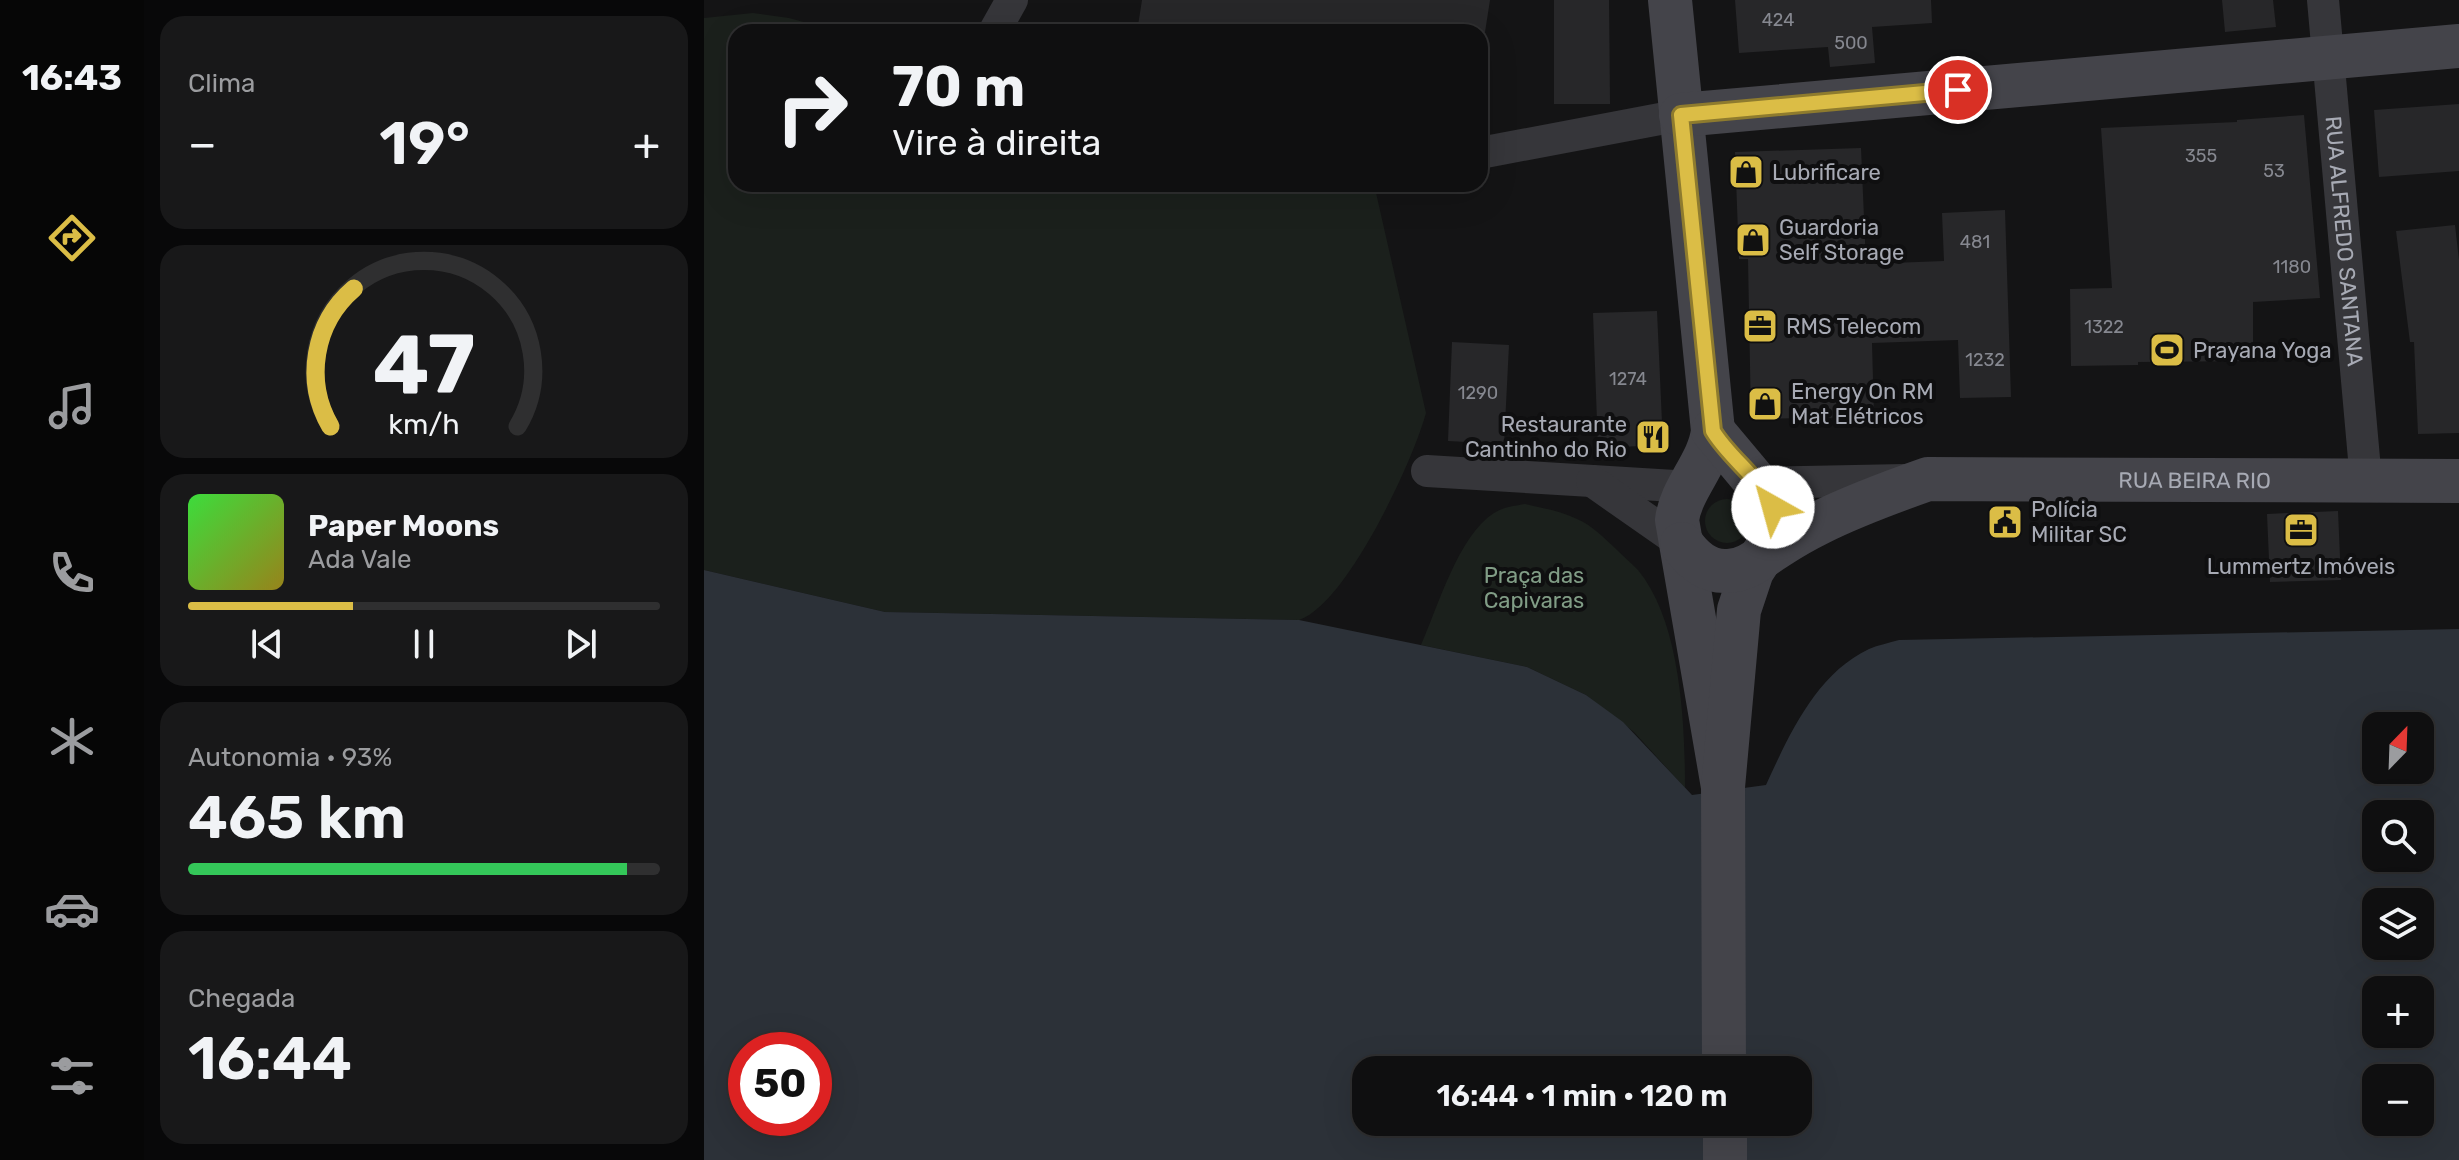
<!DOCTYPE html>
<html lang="pt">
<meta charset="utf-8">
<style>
body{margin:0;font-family:Rubik,sans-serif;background:#181819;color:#f1f3f6;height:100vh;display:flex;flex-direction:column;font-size:30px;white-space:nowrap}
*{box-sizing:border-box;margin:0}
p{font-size:26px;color:#9b9c9f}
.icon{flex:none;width:44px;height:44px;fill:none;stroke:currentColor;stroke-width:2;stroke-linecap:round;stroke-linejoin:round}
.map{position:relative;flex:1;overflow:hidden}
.details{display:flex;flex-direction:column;gap:16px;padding:16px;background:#080809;width:560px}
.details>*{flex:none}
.top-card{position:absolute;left:24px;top:24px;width:760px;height:168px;border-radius:24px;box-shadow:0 8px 32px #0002,0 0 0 2px #2f2f30;background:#0f0f10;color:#f1f3f6;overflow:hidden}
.needle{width:52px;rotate:23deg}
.fabs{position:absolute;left:1658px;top:712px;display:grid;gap:16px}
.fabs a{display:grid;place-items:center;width:72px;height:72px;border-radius:16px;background:#0f0f10;box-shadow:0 8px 32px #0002,0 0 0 2px #2f2f30;font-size:40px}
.speed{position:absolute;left:24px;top:1032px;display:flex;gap:16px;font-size:40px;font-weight:700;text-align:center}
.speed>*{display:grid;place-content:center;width:104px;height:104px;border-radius:50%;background:#0f0f10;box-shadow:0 8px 32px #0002,0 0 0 2px #2f2f30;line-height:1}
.speed .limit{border:12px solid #d22;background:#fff;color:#111}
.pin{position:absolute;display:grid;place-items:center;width:68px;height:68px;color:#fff;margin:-34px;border:4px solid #fff;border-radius:50%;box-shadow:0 2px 8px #0007}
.me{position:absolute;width:88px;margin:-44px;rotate:322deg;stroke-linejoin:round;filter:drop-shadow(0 0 6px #0008)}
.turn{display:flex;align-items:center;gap:28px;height:168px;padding:0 32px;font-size:36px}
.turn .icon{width:104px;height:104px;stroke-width:2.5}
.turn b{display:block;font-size:56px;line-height:68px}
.big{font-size:60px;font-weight:600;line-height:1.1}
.details .card{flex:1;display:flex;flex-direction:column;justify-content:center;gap:12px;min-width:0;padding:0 28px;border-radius:24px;background:#181819}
.details .dial{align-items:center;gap:0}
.dial svg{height:208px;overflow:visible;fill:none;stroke:#2f2f30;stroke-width:7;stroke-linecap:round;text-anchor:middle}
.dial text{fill:#f1f3f6;stroke:none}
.song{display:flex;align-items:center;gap:24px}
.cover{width:96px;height:96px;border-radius:12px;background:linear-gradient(135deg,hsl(120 70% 55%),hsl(50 70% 35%))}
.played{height:8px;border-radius:4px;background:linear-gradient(90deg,#dbbd46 35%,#2f2f30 35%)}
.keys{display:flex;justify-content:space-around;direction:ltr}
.heat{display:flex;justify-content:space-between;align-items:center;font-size:44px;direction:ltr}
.charge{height:12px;border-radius:6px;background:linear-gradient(90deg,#34c759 93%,#2f2f30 0)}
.trip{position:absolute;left:648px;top:1056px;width:460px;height:80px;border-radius:24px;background:#0f0f10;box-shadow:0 8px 32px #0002,0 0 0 2px #2f2f30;font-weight:600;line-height:80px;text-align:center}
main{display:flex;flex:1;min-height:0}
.tabs{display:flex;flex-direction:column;width:144px;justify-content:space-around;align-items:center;background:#060606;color:#9b9c9f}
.tabs .icon{width:56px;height:56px}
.tabs .on{color:#dbbd46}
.tabs b{font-size:36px;color:#f1f3f6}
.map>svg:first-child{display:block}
.green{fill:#1b201c}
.water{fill:#2c3138;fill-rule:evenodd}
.building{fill:#272729}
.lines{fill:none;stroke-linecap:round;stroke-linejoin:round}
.street{stroke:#36363a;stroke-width:32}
.secondary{stroke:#44444a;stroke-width:44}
.route-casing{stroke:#8e7b2e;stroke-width:20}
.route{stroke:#dbbd46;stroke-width:14}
.labels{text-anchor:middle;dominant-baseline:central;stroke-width:8;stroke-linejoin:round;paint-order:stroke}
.number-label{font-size:18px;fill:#868890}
.poi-label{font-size:22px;fill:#a7aab4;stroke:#0f0f10;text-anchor:start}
.street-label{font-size:22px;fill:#a7aab4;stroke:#0f0f10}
.park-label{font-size:22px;fill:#819d86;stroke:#0f0f10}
</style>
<main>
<nav class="tabs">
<b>16:43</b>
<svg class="icon on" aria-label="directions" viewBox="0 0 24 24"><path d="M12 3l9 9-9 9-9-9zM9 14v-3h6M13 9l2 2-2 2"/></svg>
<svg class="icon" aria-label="music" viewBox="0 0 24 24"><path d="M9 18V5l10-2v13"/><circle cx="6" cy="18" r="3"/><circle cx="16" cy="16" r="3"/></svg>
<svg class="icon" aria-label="phone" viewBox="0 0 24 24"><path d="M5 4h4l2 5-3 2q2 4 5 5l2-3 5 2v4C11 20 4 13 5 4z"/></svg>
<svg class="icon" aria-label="climate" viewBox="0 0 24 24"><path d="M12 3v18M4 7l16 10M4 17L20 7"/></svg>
<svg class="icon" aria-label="car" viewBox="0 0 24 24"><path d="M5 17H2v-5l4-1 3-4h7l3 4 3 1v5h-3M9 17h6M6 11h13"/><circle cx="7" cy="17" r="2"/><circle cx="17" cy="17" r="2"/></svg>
<svg class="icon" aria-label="filters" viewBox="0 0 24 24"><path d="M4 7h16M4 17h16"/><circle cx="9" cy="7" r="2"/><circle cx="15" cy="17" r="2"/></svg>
</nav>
<section class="details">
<div class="card"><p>Clima</p>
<div class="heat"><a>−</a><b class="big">19°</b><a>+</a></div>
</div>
<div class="card dial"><svg viewBox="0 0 100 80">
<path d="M14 69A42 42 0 1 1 86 69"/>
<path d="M14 69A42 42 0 0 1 23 16" stroke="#dbbd46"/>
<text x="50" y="56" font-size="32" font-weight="700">47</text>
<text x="50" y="72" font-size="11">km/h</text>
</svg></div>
<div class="card">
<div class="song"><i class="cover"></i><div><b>Paper Moons</b><p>Ada Vale</p></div></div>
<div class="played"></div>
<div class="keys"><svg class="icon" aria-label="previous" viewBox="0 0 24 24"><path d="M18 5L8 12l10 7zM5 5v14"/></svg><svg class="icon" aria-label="pause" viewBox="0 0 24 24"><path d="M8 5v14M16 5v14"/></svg><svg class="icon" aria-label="next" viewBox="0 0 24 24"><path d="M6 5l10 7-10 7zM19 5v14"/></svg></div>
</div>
<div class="card"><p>Autonomia · 93%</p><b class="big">465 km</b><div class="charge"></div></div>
<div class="card"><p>Chegada</p><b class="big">16:44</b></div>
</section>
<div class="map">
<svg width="1755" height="1160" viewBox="0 0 1755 1160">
<rect width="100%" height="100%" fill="#141415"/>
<!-- green -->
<g class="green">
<path d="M49,13L85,18L136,32H32V184H670L722,413C709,461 643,604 595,620L181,612L0,570V18Z"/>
<circle cx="1023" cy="521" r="22"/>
<path d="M821,504C838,508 857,511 873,519C889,526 900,538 912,549C919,556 927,563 934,570C977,622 981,724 981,788L930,732L882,695L823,667L717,645C734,607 754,536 790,513C800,507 809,506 821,504Z"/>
</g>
<!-- water -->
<path class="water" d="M0,570L181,612L595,620L823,667L882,695L919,722L988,795L1062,785C1085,735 1112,674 1165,649C1174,645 1185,643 1195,640L1755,629V1160H0ZM1672,726H1716V770H1672ZM1672,814H1716V858H1672ZM1672,902H1716V946H1672ZM1672,990H1716V1034H1672ZM42,1050H110V1118H42ZM662,1070H1094V1122H662ZM1672,1078H1716V1122H1672Z"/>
<!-- building -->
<g class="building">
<path d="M438,0H786L781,32H433Z"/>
<path d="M850,0H905L906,104H850Z"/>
<path d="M1031,0H1227L1228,23L1168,27L1171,63L1126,67L1124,47L1035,53Z"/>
<path d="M1518,0H1569L1572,27L1521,32Z"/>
<path d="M1755,104V171L1675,177L1670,110Z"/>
<path d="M1600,115L1616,298L1549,302V361L1434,362V365L1367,366L1366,289L1408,288L1397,128L1533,122V120Z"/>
<path d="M1157,148L1162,264L1240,261L1238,213L1301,210L1307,397L1256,398L1254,340L1168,343L1170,417L1047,419L1044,259H1035L1031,152Z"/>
<path d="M1751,225L1755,260V433L1714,434L1710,342H1706L1692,231Z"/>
<path d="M953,311L959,445L894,448L889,313Z"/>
<path d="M748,342L805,345L800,444L744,441Z"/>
<path d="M1634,511L1637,580L1566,582L1563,514Z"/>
</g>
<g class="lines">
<!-- street -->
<g class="street">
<path id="s1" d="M1619,0L1662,481"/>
<path d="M290,32L308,0"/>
<path d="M776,153L977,115"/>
<path d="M723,471L987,487"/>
<path d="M888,481L978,544"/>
<path d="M1052,483L1201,480"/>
</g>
<!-- secondary -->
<g class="secondary">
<path d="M966,0L1009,431C1005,464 977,488 973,520L1019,787"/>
<path d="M977,115L1755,46"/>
<path d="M1009,431L1065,498L1072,516L1068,540L1048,571L1035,610L1019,787L1020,1070"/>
<path id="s2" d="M978,544C989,560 1003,572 1023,571C1045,571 1060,554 1078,544C1090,536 1103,529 1115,523C1151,505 1187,492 1224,479L1755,481"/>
<path d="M1021,1122V1160"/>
</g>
</g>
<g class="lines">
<defs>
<path id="route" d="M1069,507C1057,479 1025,458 1009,431L977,115L1254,90"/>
</defs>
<!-- route casing -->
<use href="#route" class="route-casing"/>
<!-- route -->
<use href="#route" class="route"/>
</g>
<!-- icons -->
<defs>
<symbol id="shop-square" viewBox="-11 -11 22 22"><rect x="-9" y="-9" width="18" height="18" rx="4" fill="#dbbd46" stroke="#0f0f10"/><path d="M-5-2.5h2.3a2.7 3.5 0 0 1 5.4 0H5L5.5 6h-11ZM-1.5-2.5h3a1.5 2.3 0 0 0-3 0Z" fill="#111"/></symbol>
<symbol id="office-square" viewBox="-11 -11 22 22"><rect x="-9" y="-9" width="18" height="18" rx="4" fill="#dbbd46" stroke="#0f0f10"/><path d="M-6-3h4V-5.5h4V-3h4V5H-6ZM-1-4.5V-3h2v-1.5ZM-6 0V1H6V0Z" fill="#111"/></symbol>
<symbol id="stadium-square" viewBox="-11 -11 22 22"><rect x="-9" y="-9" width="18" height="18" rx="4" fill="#dbbd46" stroke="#0f0f10"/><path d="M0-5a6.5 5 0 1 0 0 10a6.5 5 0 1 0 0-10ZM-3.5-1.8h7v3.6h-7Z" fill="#111"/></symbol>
<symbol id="restaurant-square" viewBox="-11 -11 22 22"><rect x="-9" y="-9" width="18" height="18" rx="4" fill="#dbbd46" stroke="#0f0f10"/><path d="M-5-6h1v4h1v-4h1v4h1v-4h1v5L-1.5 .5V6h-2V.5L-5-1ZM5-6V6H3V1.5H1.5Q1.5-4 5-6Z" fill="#111"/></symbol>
<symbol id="civic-square" viewBox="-11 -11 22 22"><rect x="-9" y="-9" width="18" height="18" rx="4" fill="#dbbd46" stroke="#0f0f10"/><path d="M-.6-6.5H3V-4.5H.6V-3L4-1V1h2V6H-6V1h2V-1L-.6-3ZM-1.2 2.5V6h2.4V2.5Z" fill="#111"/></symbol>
</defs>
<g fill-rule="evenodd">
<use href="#shop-square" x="1022" y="152" width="40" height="40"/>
<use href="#shop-square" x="1029" y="220" width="40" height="40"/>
<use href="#office-square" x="1036" y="306" width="40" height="40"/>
<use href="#stadium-square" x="1443" y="330" width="40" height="40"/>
<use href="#shop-square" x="1041" y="384" width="40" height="40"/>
<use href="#restaurant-square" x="929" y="417" width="40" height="40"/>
<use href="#civic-square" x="1281" y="502" width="40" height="40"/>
<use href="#office-square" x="1577" y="510" width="40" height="40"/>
</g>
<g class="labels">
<!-- number labels -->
<g class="number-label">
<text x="1074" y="20">424</text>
<text x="1147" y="43">500</text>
<text x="1497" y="156">355</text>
<text x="1570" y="171">53</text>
<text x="1271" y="242">481</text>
<text x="1588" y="267">1180</text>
<text x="1400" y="327">1322</text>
<text x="1281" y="360">1232</text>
<text x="924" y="379">1274</text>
<text x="774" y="393">1290</text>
</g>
<!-- poi labels -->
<g class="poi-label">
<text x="1068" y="172">Lubrificare</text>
<text x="1075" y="227">Guardoria<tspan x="1075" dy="25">Self Storage</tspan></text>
<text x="1082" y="326">RMS Telecom</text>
<text x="1489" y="350">Prayana Yoga</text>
<text x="1087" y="391">Energy On RM<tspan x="1087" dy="25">Mat Elétricos</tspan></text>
<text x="923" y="424" text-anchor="end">Restaurante<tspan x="923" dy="25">Cantinho do Rio</tspan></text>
<text x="1327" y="509">Polícia<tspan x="1327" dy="25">Militar SC</tspan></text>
<text x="1597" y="566" text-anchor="middle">Lummertz Imóveis</text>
</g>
<!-- street labels -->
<g class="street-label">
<text stroke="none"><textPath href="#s1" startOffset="242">RUA ALFREDO SANTANA</textPath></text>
<text stroke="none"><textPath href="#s2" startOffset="544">RUA BEIRA RIO</textPath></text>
</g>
<!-- park labels -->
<g class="park-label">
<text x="830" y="575">Praça das<tspan x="830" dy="25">Capivaras</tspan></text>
</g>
</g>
</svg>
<div class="fabs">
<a><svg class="needle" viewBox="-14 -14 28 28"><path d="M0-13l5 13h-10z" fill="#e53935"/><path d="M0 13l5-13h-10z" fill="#9b9c9f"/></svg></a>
<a><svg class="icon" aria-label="search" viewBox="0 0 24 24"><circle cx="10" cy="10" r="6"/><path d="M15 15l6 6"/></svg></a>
<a><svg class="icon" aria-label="layers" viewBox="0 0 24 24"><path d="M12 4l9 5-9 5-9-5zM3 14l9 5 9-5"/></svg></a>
<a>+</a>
<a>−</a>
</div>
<div class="speed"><div class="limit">50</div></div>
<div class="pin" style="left:1254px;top:90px;background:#d93025"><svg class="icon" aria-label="arrive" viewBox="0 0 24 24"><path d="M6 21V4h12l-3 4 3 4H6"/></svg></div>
<svg class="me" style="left:1069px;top:507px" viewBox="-20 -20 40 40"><circle r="19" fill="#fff"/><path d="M0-13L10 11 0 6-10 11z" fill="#dbbd46"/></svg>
<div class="trip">16:44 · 1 min · 120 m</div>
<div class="top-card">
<div class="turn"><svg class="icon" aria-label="right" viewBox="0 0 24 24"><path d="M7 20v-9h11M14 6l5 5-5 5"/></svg><div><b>70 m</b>Vire à direita</div></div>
</div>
</div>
</main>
